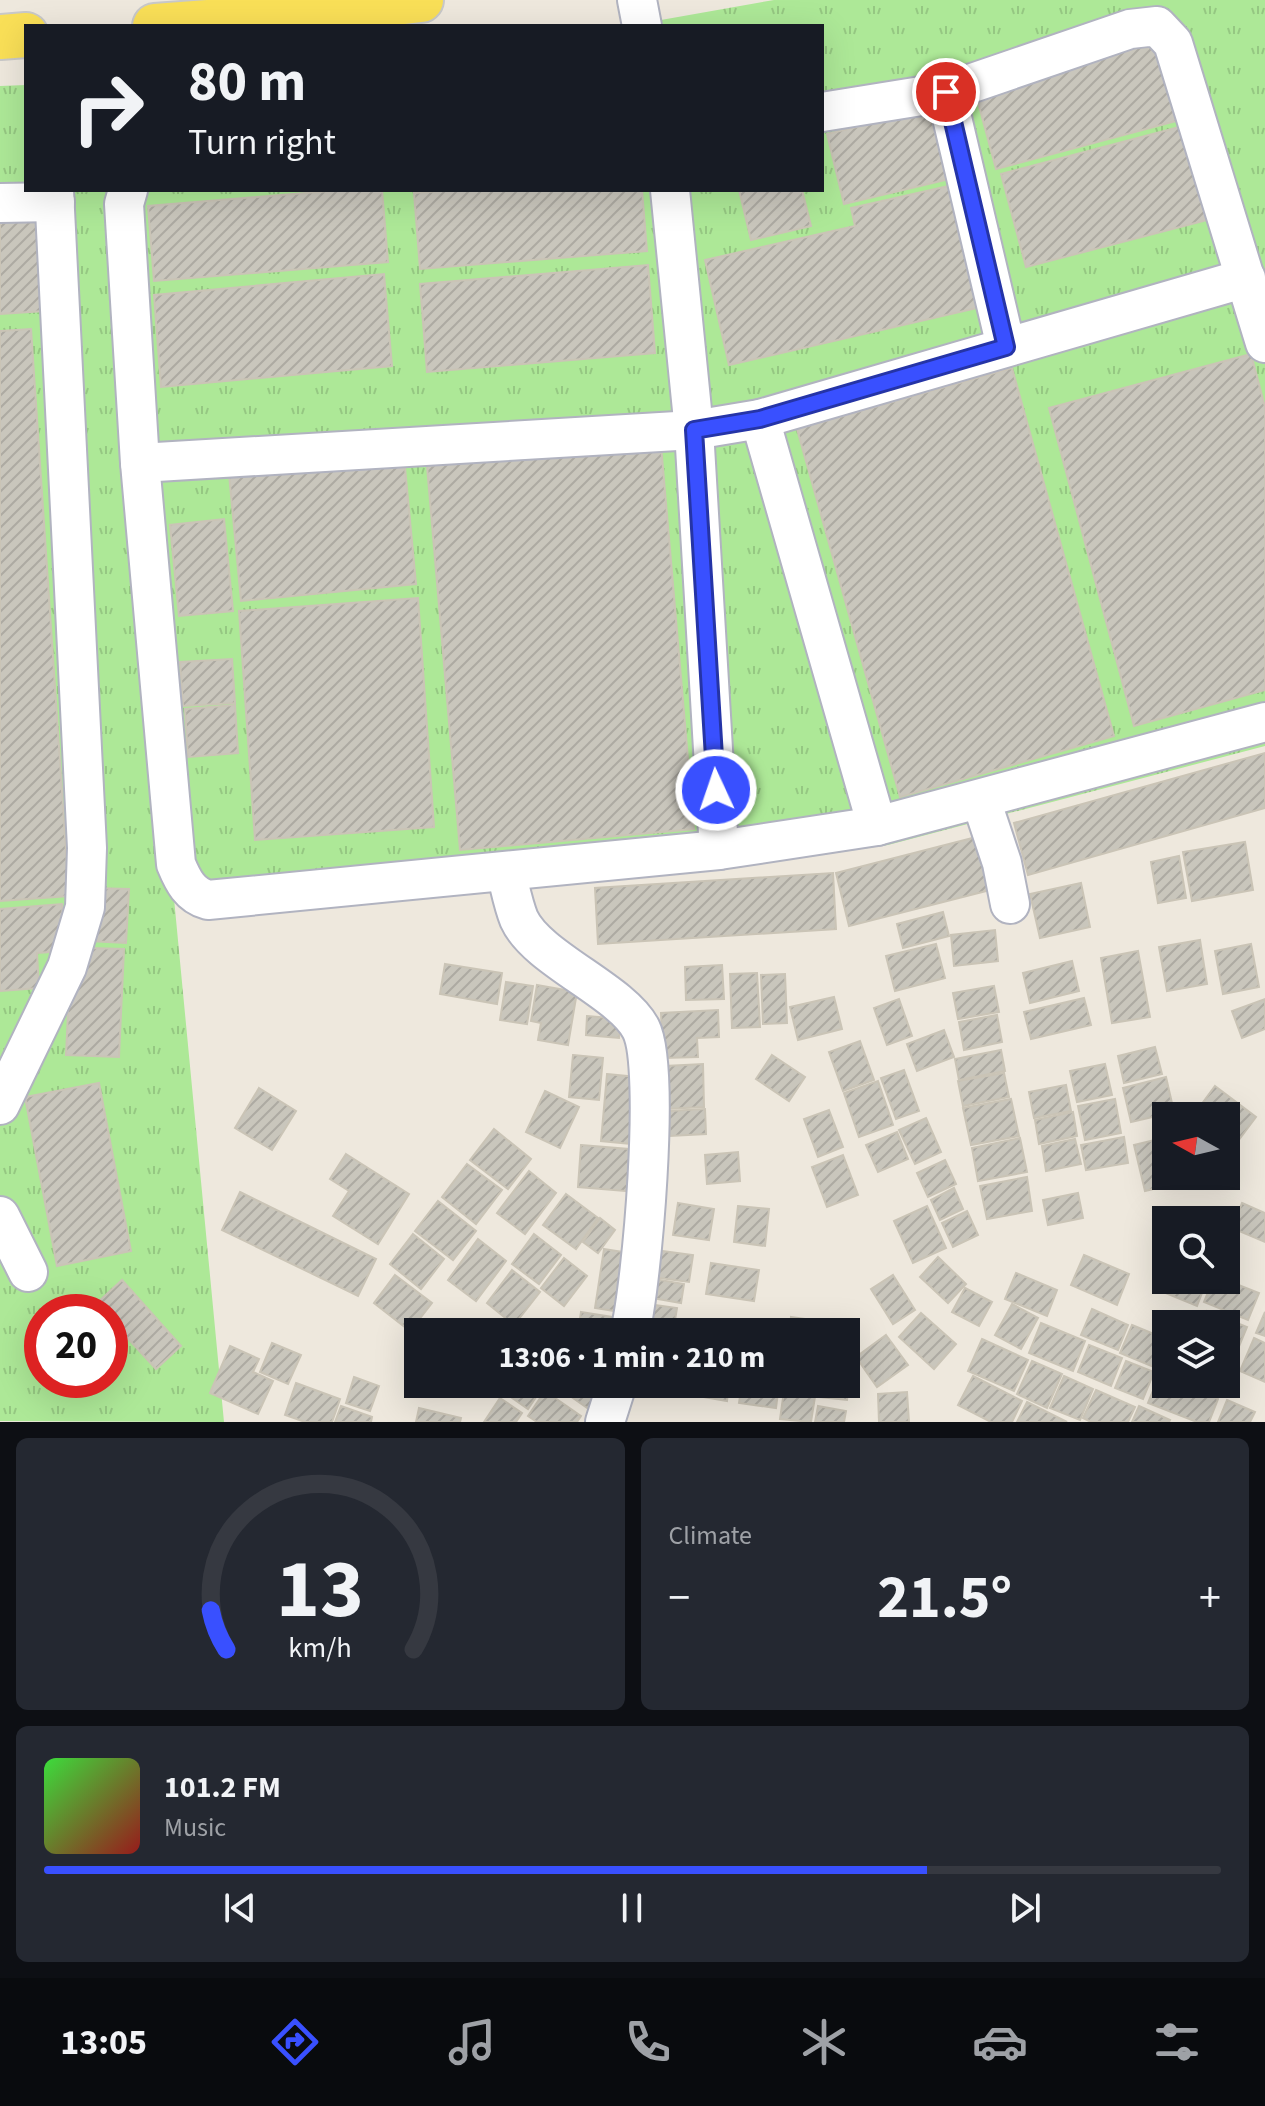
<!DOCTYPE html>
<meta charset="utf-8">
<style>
body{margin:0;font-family:"Source Sans 3",sans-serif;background:#242831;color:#f1f3f6;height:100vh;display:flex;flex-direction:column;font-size:30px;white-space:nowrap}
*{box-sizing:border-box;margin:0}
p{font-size:26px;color:#9ea1a6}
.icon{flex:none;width:44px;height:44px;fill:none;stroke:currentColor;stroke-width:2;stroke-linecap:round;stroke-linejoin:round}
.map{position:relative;height:1422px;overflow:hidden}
.panel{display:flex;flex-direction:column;gap:16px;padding:16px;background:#0d0f14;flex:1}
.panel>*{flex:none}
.banner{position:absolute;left:24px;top:24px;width:800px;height:168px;border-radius:0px;box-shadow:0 8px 32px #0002;background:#171b24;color:#f1f3f6;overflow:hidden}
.needle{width:52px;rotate:278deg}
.controls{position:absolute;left:1152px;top:1102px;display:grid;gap:16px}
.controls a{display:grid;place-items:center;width:88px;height:88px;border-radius:0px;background:#171b24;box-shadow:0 8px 32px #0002;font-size:40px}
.speed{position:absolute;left:24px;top:1294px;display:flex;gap:16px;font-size:40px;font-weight:700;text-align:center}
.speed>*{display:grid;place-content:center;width:104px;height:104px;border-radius:50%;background:#171b24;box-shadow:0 8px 32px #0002;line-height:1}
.speed .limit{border:12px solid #d22;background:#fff;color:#111}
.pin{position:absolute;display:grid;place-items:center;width:68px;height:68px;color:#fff;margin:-34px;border:4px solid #fff;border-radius:50%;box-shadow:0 2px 8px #0007}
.me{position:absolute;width:88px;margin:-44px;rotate:357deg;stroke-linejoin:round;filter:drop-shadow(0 0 6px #0008)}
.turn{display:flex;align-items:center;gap:28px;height:168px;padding:0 32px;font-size:36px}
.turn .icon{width:104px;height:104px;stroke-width:2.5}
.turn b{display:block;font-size:56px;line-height:68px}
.big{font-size:60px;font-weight:700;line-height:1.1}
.panel .card{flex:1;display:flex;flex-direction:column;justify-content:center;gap:12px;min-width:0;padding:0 28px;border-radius:12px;background:#242831}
.panel .dial{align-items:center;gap:0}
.dial svg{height:208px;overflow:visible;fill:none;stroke:#363941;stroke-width:7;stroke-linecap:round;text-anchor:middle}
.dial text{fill:#f1f3f6;stroke:none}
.song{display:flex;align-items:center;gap:24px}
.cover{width:96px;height:96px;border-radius:12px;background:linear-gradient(135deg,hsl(120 70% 55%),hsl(0 70% 35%))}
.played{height:8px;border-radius:4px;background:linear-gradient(90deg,#3950ff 75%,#363941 75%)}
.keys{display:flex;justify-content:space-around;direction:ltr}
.heat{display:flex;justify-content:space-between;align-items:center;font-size:44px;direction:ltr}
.panel .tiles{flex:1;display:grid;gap:16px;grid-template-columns:1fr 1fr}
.card:last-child{grid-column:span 2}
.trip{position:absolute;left:404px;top:1318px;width:456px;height:80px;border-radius:0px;background:#171b24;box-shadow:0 8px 32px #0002;font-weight:700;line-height:80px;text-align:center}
.tabs{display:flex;height:128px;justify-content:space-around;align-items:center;background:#090b0e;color:#9ea1a6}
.tabs .icon{width:56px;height:56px}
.tabs .active{color:#3950ff}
.tabs b{font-size:36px;color:#f1f3f6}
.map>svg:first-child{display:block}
.grass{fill:url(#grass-tufts);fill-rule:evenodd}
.building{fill:url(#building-hatch);stroke:#cac4b6;stroke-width:2}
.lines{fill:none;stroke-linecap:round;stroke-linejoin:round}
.minor-casing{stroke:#b1b3c0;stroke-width:42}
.major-casing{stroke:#c8c8c8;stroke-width:48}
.minor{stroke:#fff;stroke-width:38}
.major{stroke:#f9df57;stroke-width:44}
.route-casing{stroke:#2534a6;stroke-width:20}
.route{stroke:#3950ff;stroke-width:14}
</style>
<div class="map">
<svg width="1265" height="1422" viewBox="0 0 1265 1422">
<defs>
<pattern id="grass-tufts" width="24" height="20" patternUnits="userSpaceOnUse" patternTransform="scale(2)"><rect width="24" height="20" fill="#ade897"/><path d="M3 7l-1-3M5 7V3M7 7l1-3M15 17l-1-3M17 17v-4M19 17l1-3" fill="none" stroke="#95c782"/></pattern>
<pattern id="building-hatch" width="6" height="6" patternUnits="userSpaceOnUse" patternTransform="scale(2)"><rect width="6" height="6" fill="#c9c6bc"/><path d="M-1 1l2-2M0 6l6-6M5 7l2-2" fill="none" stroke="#adaaa2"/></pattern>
</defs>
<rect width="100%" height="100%" fill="#eee8dd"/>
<!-- grass -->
<path class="grass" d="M774,0H1265V746L888,845L723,870L173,888L224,1422L0,1421V86L26,85V190H822V26H627ZM42,1312H110V1380H42Z"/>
<!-- building -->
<g class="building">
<path d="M1155,43L1176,121L996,169L975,91Z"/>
<path d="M945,106L962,176L844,204L827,134Z"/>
<path d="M1183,126L1207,220L1026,267L1001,174Z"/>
<path d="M962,183L990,305L729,365L705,260L855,226L851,208Z"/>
<path d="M342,190H382L388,262L154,281L148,206Z"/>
<path d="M455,190H642L647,251L420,269L414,193Z"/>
<path d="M739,190H802L811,226L751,240Z"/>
<path d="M36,208L44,311L0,314V211Z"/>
<path d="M648,265L655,353L427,372L420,284Z"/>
<path d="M384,274L392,366L161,387L154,295Z"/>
<path d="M31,329L69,896L0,901V331Z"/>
<path d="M1251,354L1265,407V690L1134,726L1049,408Z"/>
<path d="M1012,368L1114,736L900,797L797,429Z"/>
<path d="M661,445L694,829L460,850L427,466Z"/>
<path d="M404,457L416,584L241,601L229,474Z"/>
<path d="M224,519L233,611L179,616L170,525Z"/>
<path d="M418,598L434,827L255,840L239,611Z"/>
<path d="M232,659L235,703L183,706L180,662Z"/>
<path d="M235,705L238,753L188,757L185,709Z"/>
<path d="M1265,753V808L1028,875L1014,823Z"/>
<path d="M988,834L1002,887L849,926L836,873Z"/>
<path d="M1245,842L1253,890L1192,901L1183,852Z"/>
<path d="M1179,856L1186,898L1158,903L1151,862Z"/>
<path d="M833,873L836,929L598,944L595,888Z"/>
<path d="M1081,883L1090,927L1040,938L1030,894Z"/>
<path d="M92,888L129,889L126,943L89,941Z"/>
<path d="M62,904L64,951L37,953L39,988L0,991V909Z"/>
<path d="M943,912L949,936L903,948L897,924Z"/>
<path d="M995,930L998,961L954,966L951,935Z"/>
<path d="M1200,940L1207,984L1167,991L1159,947Z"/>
<path d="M936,944L945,978L895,991L886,956Z"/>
<path d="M1251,944L1259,987L1223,994L1215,951Z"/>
<path d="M89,948L124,949L119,1057L66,1055L70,970L87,971Z"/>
<path d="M1138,951L1150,1017L1112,1023L1101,958Z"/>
<path d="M1072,961L1079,991L1030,1003L1023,973Z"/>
<path d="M445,964L502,973L497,1004L440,994Z"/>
<path d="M722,965L724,999L686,1000L685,967Z"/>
<path d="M757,973L760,1027L732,1028L730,974Z"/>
<path d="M785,974L787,1023L763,1024L761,975Z"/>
<path d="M506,982L533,986L527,1024L500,1020Z"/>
<path d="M537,985L577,992L568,1045L538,1040L541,1023L531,1021Z"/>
<path d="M994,986L999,1012L958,1019L953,993Z"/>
<path d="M834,997L842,1029L798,1040L790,1007Z"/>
<path d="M1084,998L1091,1025L1031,1039L1024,1012Z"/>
<path d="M899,999L912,1036L887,1045L874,1008Z"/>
<path d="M1265,999V1029L1242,1038L1232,1011Z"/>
<path d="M718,1010L719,1037L697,1038L698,1057L663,1058L661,1013Z"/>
<path d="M997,1015L1002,1042L964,1050L959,1022Z"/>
<path d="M587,1016L621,1019L619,1038L586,1035Z"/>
<path d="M944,1030L954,1057L917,1071L907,1044Z"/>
<path d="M860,1041L874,1080L843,1091L829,1052Z"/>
<path d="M1155,1047L1162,1074L1124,1083L1118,1056Z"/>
<path d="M1001,1050L1005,1071L959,1080L955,1059Z"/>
<path d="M573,1055L603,1058L599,1100L569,1097Z"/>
<path d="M772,1055L805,1077L789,1101L756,1079Z"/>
<path d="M703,1064L704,1107L666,1109L665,1066Z"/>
<path d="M1105,1064L1112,1095L1077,1102L1070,1071Z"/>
<path d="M904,1070L919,1111L896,1119L881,1078Z"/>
<path d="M1004,1073L1009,1097L963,1106L958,1081Z"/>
<path d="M607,1074L647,1078L641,1145L601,1141Z"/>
<path d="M1166,1077L1174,1112L1131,1122L1123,1088Z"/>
<path d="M878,1081L893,1125L859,1137L844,1093Z"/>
<path d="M99,1083L131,1251L57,1266L25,1097Z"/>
<path d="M1066,1085L1071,1111L1034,1118L1029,1092Z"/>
<path d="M1215,1086L1256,1117L1226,1157V1116H1193Z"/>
<path d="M259,1088L296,1111L272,1150L235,1128Z"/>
<path d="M545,1091L579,1107L560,1148L526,1132Z"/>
<path d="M1011,1099L1019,1136L971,1145L963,1108Z"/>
<path d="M1115,1099L1121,1133L1085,1140L1078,1106Z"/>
<path d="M705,1109L706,1134L670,1136L669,1111Z"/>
<path d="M829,1110L843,1147L818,1157L804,1119Z"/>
<path d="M1073,1112L1077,1136L1039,1144L1035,1120Z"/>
<path d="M926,1118L941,1152L915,1164L899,1130Z"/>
<path d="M494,1129L531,1159L508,1189L470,1160Z"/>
<path d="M897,1132L908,1159L878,1172L866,1145Z"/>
<path d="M1124,1137L1128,1163L1086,1170L1081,1145Z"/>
<path d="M1020,1138L1027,1172L978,1181L972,1148Z"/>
<path d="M1163,1138L1166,1176H1172L1174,1184L1145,1191L1134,1145Z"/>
<path d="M1075,1139L1081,1164L1046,1171L1042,1146Z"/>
<path d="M581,1145L641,1150L637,1192L578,1187Z"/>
<path d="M738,1152L740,1181L707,1184L705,1155Z"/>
<path d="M346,1154L409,1194L378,1244L333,1216L349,1191L330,1179Z"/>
<path d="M843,1155L858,1195L827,1207L812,1167Z"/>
<path d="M945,1160L956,1184L928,1197L917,1173Z"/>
<path d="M467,1164L502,1190L476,1224L442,1197Z"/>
<path d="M529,1171L556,1193L525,1234L497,1213Z"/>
<path d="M1027,1177L1032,1211L987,1219L980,1186Z"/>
<path d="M954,1188L963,1209L940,1220L931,1200Z"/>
<path d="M240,1192L376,1259L358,1296L222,1230Z"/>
<path d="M1078,1193L1083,1218L1048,1225L1043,1200Z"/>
<path d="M566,1194L598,1218L576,1249L543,1225Z"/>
<path d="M438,1201L476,1231L453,1260L415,1231Z"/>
<path d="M678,1203L714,1209L709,1240L673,1235Z"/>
<path d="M1242,1203L1265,1213V1242L1232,1228Z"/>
<path d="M738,1206L769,1209L765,1246L734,1242Z"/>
<path d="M927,1206L946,1248L913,1263L894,1221Z"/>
<path d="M967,1211L978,1235L953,1247L942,1223Z"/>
<path d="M600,1218L615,1230L598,1253L583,1242Z"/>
<path d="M413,1234L444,1259L421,1289L390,1264Z"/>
<path d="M534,1234L561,1255L539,1284L512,1264Z"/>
<path d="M478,1239L506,1261L476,1301L448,1280Z"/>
<path d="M604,1249L636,1254L627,1313L595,1308Z"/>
<path d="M655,1250L693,1255L689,1282L651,1277Z"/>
<path d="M1084,1255L1129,1274L1117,1305L1071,1285Z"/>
<path d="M938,1257L966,1284L948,1303L920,1277Z"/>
<path d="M564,1258L587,1276L564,1306L541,1288Z"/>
<path d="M711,1263L759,1270L754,1301L706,1294Z"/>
<path d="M512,1270L540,1292L514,1325L487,1303Z"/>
<path d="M1016,1273L1057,1290L1047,1316L1005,1299Z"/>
<path d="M395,1275L432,1303L410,1331L374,1303Z"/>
<path d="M893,1275L915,1310L893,1324L871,1289Z"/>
<path d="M648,1278L684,1284L681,1303L646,1297Z"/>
<path d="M122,1280L181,1346L156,1369L110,1319V1312H104L96,1304Z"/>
<path d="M1168,1280H1207L1197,1306L1163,1292Z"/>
<path d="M1213,1280H1226L1259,1293L1248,1320L1204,1302Z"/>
<path d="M965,1288L992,1302L979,1326L952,1312Z"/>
<path d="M648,1304L677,1308L673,1332H644Z"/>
<path d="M1012,1304L1038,1318L1021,1349L995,1335Z"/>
<path d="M1092,1309L1128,1325L1118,1350L1081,1335Z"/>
<path d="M1207,1311L1247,1327L1235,1356L1226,1353V1324H1202Z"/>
<path d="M581,1312L626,1319L624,1332H578Z"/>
<path d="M1265,1312V1336L1256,1333Z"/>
<path d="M921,1313L956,1344L934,1369L899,1337Z"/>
<path d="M791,1317L820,1321L819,1332H789Z"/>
<path d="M1041,1323L1085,1341L1073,1371L1029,1353Z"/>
<path d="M1132,1325L1166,1339V1372L1120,1353Z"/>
<path d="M886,1335L908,1365L877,1387L856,1357Z"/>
<path d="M1254,1338L1265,1343V1382L1240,1371Z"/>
<path d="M982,1339L1028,1360L1014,1391L968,1371Z"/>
<path d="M272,1343L301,1355L288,1384L260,1372Z"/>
<path d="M1089,1345L1122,1358L1111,1386L1078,1372Z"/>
<path d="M230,1346L259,1359L253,1372L273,1381L258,1414L210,1393Z"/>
<path d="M1032,1361L1062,1374L1047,1408L1017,1394Z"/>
<path d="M1126,1361L1154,1372L1143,1399L1115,1388Z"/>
<path d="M846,1369H851L847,1400L820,1397L821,1384H846Z"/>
<path d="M973,1376L1022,1401L1012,1422H991L958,1405Z"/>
<path d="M1064,1376L1093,1389L1080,1420L1050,1408Z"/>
<path d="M1159,1376L1166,1378V1384H1180L1218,1399L1209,1422H1197L1148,1403Z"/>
<path d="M354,1377L379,1386L370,1411L346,1403Z"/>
<path d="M296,1383L340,1399L332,1422H305L285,1415Z"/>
<path d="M492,1384H536L542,1388L528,1409Z"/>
<path d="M553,1384H607L593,1412Z"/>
<path d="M688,1384H729L727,1401L686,1394Z"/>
<path d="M742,1384H779L776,1408L739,1403Z"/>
<path d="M785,1384H817L811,1422L780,1419Z"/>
<path d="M1196,1384H1225L1221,1394Z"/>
<path d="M1096,1390L1135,1407L1128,1422H1091L1083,1418Z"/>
<path d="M545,1391L581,1416L577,1422H537L528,1416Z"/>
<path d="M907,1392L909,1422H879L878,1394Z"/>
<path d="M500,1398L522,1413L516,1422H484Z"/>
<path d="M1227,1400L1255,1412L1250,1422H1218Z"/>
<path d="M1027,1402L1067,1422H1017Z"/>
<path d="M341,1406L372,1417L371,1422H335Z"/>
<path d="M818,1406L846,1411L844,1422H815Z"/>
<path d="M1139,1406L1170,1420L1169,1422H1132Z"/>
<path d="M419,1408L461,1418L460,1422H416Z"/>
</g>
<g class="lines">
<defs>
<g id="minor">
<path d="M637,0L642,26"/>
<path d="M946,92L1006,347"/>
<path d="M822,112L946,92L1130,29L1157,26L1173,43L1265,343"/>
<path d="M128,190L124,204L140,463L176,864C183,881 190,895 208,900L719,850L877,826L1265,722"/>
<path d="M670,190L694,430L719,850"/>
<path d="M0,203L55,202"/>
<path d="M760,419L877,826"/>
<path d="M140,463L694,430L760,419L1246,278"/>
<path d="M981,800L1002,863L1010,904"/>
<path d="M506,872C510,887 513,904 519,919C537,959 622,991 641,1029C661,1068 642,1284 630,1332"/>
<path d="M0,1105L67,967L85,907L87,848L54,190"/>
<path d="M0,1216L28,1272"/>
<path d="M605,1422L617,1384"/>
</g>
<g id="major">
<path d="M155,26L287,16L421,0"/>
<path d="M0,37L26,35"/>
</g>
</defs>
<!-- minor casing -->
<use href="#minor" class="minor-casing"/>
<!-- major casing -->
<use href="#major" class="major-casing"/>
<!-- minor -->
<use href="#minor" class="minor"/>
<!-- major -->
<use href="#major" class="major"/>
</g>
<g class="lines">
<defs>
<path id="route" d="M716,790L694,430L760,419L1006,347L946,92"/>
</defs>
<!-- route casing -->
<use href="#route" class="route-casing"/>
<!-- route -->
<use href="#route" class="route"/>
</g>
</svg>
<div class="controls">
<a><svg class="needle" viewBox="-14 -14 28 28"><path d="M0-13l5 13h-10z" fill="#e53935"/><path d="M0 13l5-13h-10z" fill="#9ea1a6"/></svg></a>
<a><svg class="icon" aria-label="search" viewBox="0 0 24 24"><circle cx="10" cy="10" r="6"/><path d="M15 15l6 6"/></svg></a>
<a><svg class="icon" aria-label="layers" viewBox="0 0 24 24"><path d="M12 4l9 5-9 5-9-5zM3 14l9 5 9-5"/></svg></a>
</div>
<div class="speed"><div class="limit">20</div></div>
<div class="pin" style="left:946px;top:92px;background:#d93025"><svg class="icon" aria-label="arrive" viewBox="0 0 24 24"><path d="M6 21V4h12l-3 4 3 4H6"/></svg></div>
<svg class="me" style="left:716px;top:790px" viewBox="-20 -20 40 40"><circle r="17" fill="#3950ff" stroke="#fff" stroke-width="3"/><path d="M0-11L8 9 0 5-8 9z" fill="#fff"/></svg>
<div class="trip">13:06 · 1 min · 210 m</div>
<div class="banner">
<div class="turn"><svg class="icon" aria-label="right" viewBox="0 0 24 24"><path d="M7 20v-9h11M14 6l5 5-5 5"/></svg><div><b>80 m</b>Turn right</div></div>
</div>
</div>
<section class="panel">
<div class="tiles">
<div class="card dial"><svg viewBox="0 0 100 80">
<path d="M14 69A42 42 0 1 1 86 69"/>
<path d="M14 69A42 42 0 0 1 8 54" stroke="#3950ff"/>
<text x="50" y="56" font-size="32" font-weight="700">13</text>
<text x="50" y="72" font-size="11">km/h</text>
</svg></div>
<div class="card"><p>Climate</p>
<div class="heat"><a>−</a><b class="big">21.5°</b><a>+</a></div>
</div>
<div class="card">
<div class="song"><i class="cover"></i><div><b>101.2 FM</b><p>Music</p></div></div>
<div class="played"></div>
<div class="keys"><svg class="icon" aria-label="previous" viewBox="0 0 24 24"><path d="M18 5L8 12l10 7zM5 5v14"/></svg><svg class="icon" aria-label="pause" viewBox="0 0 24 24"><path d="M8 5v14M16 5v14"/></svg><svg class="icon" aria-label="next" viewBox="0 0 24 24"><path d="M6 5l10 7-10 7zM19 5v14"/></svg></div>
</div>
</div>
</section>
<nav class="tabs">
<b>13:05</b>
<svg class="icon active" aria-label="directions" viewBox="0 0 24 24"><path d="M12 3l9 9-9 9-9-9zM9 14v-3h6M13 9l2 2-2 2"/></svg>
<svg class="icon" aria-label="music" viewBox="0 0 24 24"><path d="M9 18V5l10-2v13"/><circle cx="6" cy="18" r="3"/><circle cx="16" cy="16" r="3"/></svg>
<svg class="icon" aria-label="phone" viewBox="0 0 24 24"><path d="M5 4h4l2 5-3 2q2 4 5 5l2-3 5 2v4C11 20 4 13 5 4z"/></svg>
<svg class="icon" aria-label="climate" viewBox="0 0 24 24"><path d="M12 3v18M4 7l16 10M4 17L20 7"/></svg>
<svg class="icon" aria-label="car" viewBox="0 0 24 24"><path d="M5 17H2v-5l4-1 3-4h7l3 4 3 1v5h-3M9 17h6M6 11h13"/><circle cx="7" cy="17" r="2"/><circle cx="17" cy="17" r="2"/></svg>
<svg class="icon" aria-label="filters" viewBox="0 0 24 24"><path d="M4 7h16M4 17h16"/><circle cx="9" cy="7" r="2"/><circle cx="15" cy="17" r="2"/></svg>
</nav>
